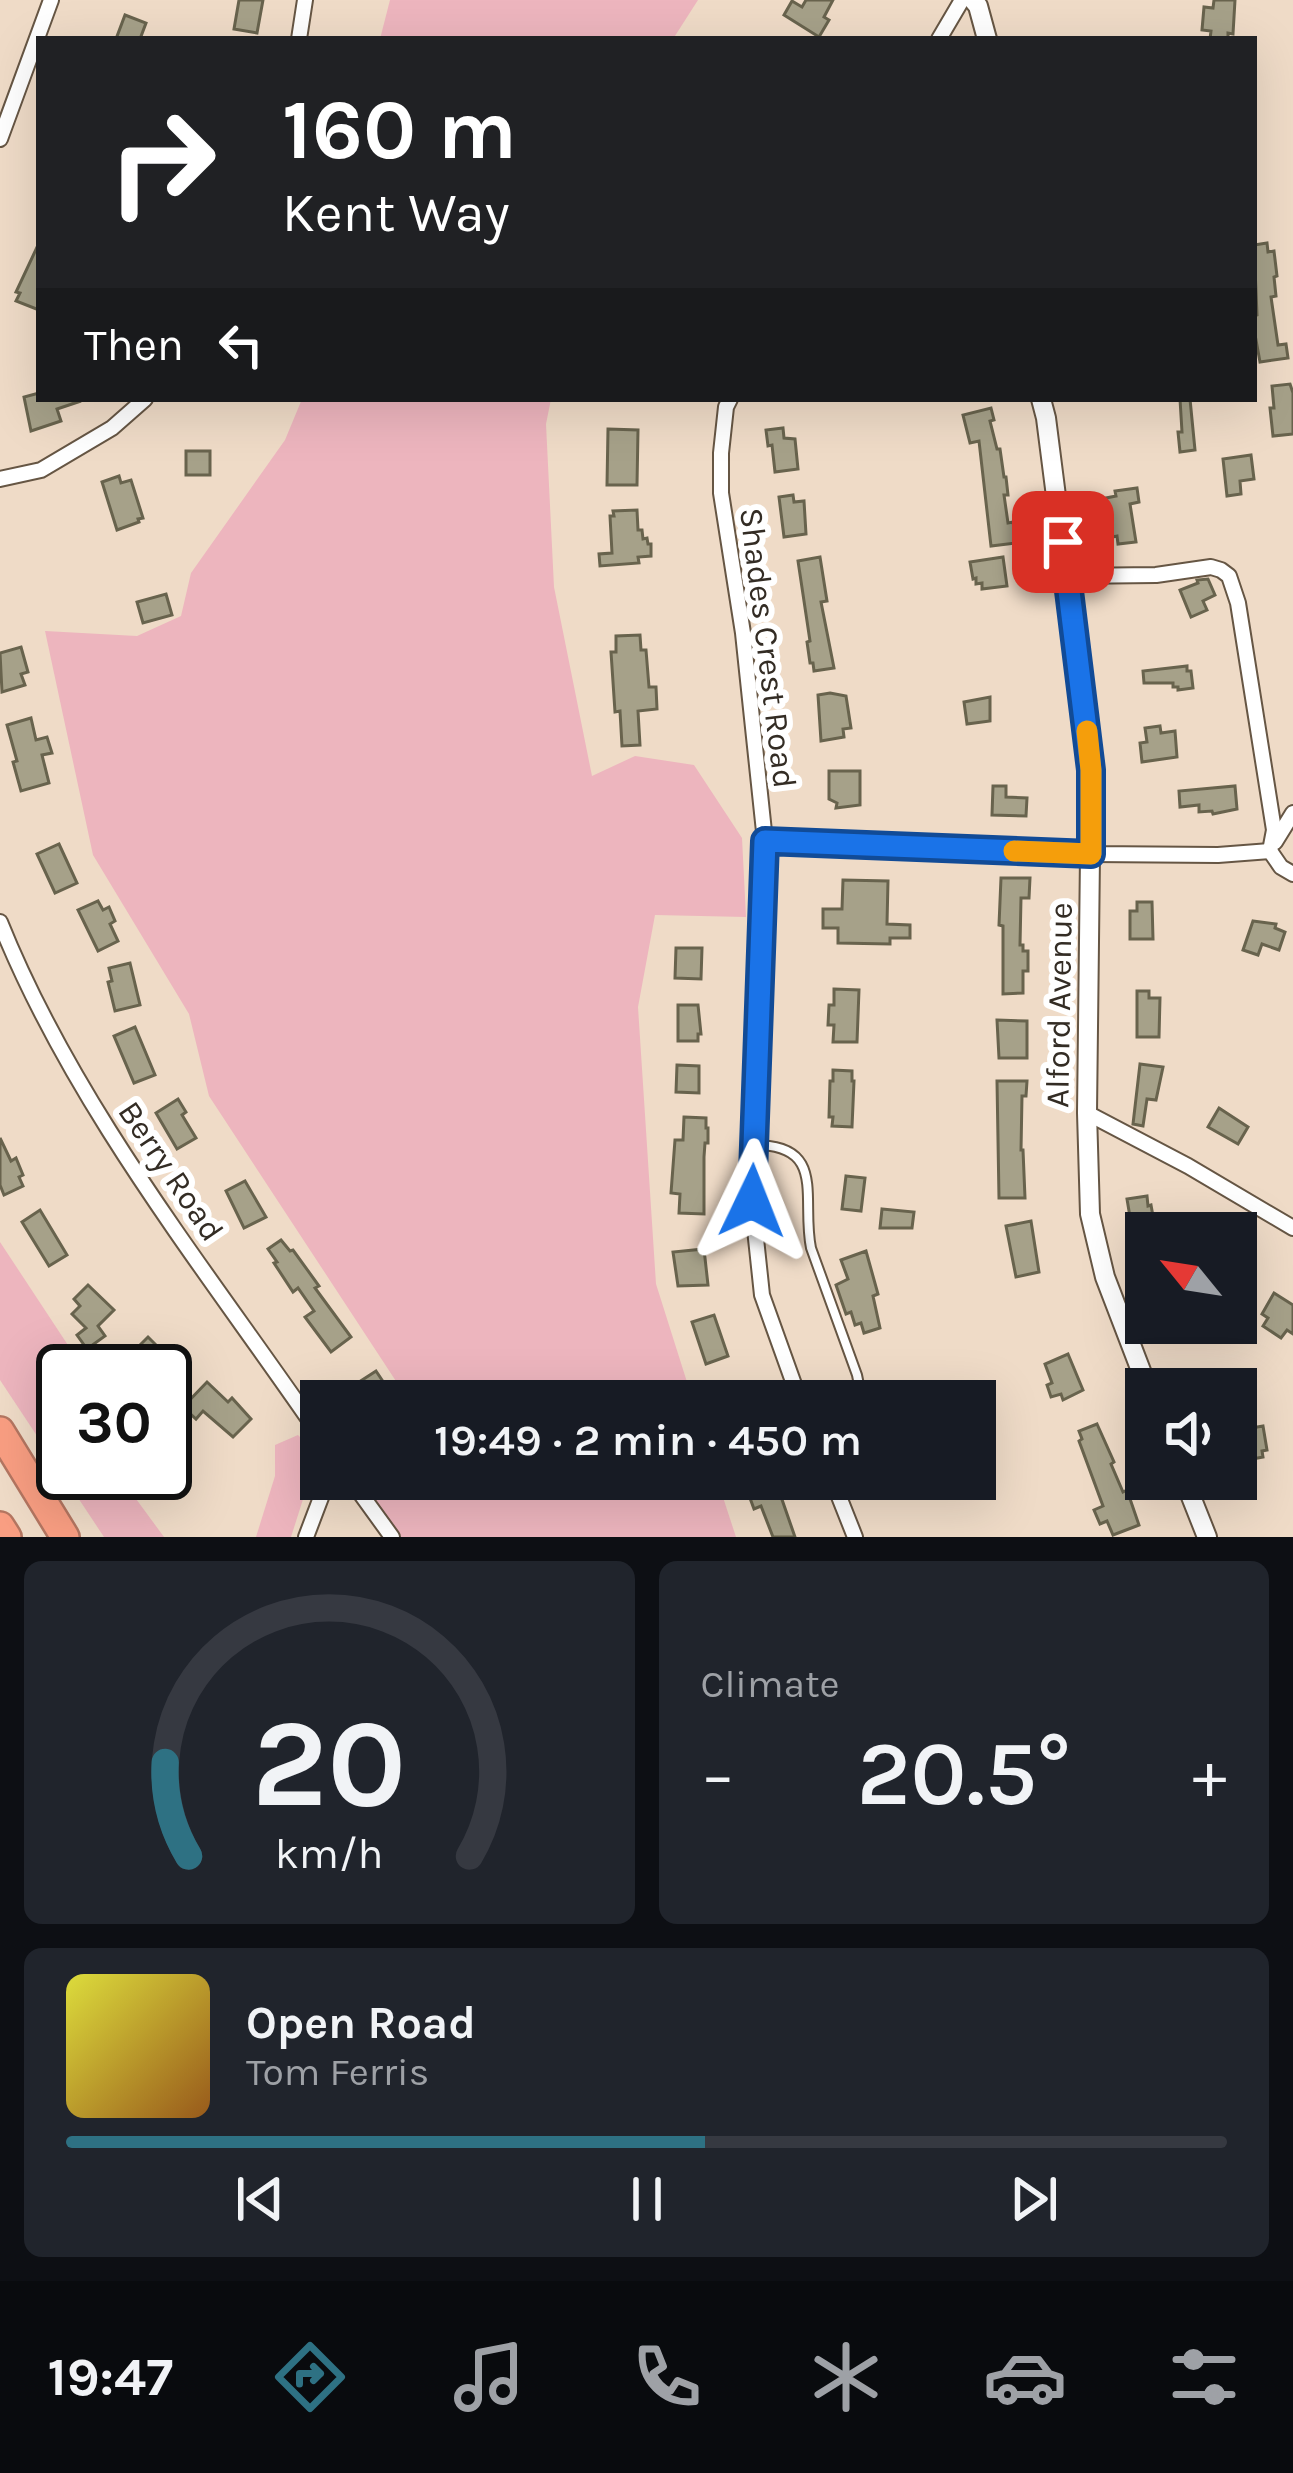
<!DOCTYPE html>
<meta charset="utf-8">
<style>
body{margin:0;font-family:Karla,sans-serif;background:#20242c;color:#f1f3f6;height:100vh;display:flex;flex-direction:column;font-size:45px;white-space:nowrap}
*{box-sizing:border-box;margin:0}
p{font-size:39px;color:#9ea1a6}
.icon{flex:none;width:66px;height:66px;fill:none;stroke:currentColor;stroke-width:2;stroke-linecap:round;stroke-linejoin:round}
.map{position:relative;height:1537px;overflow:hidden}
.drawer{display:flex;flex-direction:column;gap:24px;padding:24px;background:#0d0f14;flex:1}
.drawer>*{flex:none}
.top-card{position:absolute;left:36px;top:36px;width:1221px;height:366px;border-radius:0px;box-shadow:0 12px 48px #0002;background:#202124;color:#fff;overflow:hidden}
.needle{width:78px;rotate:300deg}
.fabs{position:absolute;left:1125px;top:1212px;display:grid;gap:24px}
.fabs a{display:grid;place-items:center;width:132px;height:132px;border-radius:0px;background:#171b24;box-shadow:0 12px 48px #0002;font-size:60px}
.speed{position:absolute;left:36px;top:1344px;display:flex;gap:24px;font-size:60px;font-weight:700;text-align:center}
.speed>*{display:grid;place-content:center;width:156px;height:156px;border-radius:50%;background:#171b24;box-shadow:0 12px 48px #0002;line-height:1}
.speed .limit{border:6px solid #111;border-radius:18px;background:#fff;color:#111}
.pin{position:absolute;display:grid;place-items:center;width:102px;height:102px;color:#fff;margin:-51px;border-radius:24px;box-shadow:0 6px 18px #0006}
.me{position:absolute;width:132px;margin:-66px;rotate:2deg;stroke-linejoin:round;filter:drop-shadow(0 0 9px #0008)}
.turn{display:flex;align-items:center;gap:42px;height:252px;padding:0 48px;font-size:54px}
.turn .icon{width:156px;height:156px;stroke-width:2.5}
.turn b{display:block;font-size:84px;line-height:102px}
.then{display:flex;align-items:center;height:114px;padding:0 48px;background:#0003;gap:24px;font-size:45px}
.big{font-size:90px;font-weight:600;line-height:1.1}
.drawer .tile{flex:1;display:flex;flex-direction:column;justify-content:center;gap:18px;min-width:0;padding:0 42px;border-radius:18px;background:#20242c}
.drawer .dial{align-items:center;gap:0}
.dial svg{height:312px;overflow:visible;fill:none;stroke:#363941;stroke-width:7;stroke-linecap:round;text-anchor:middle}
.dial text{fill:#f1f3f6;stroke:none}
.song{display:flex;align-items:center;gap:36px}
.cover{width:144px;height:144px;border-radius:18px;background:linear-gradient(135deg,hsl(60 70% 55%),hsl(30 70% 35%))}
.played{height:12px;border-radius:6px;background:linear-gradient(90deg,#2e7183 55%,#363941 55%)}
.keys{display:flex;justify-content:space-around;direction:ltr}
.heat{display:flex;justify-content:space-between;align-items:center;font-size:66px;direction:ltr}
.drawer .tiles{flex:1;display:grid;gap:24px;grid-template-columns:1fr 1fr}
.tile:last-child{grid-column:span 2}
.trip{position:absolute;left:300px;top:1380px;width:696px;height:120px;border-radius:0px;background:#171b24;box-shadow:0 12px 48px #0002;font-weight:600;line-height:120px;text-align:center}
.tab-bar{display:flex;height:192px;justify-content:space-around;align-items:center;background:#090b0e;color:#9ea1a6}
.tab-bar .icon{width:84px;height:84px}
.tab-bar .active{color:#2e7183}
.tab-bar b{font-size:54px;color:#f1f3f6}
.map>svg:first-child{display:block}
.green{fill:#edb5be}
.building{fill:#a6a189;stroke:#68634d;stroke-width:3}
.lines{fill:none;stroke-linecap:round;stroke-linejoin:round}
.service-casing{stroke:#665644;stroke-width:12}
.minor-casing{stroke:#665644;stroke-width:18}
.tertiary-casing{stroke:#665644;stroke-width:22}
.motorway-casing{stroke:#b47661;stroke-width:32}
.service{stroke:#fff;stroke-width:8}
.minor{stroke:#fff;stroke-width:14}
.tertiary{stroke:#fff;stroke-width:18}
.motorway{stroke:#f99e82;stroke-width:27}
.route-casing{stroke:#114b97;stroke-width:30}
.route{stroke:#1a73e8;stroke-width:21}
.slow{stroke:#f59e0b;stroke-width:21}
.labels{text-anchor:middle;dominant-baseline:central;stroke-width:12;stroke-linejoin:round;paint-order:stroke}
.street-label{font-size:33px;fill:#332c24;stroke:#fff}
</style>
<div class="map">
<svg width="1293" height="1537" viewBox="0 0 1293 1537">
<rect width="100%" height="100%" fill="#efdbc7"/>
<!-- green -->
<g class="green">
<path d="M390,0H698L673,39H380Z"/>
<path d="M302,399H551L546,424L554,587L592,776L635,756L694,765L742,838L746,917L655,915L638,1007L656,1284L693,1401H409L209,1096L189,1014L93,855L45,631L137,636L181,616L191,573L285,440Z"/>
<path d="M0,1242L85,1371H63V1473H117L164,1537H104L0,1380Z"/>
<path d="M298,1435L310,1447L312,1471L291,1537H256L275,1476V1445Z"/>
<path d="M717,1479L736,1537H401L361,1480Z"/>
</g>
<!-- building -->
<g class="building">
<path d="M239,0H263L257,33L234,29Z"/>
<path d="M806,0H833L824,17L829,20L819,37L784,15L792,1L802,7Z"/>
<path d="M1214,0H1235L1233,34L1228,33V39H1210L1211,31L1202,30L1204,7L1213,8Z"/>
<path d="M125,15L146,23L140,39H116Z"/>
<path d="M39,243V310L16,301L20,293L16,292Z"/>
<path d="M1267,243L1268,252L1274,251L1277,276L1274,277L1276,296L1271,297L1278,345L1286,344L1288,358L1260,362L1254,329V316L1257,315L1254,245Z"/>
<path d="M1290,384L1293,393V434L1273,436L1270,408H1274L1272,386Z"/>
<path d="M39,393V399L81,401L57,409L61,421L31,431L24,397Z"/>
<path d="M1180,399H1190L1195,450L1180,452L1178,432H1182Z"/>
<path d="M991,408L994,420L990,421L997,449H1000L1004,477H1006L1008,495H1004L1008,523L1013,522L1016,543L991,546L979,441L970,443L963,415Z"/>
<path d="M783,428L784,438L795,439L798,469L775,472L772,445L768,446L766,430Z"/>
<path d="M608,429L638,430L637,485H607Z"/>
<rect x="186" y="451" width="24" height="24"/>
<path d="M1251,455L1254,479L1240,481L1241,494L1227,496L1223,459Z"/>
<path d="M119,476L121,483L131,480L143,518L138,519L139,522L117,530L102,482Z"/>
<path d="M1137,488L1139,502L1130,504L1136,542L1118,544L1117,536L1113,537L1106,498L1116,496L1115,491Z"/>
<path d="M793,495L794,502L804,501L806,534L784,537L779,497Z"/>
<path d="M637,510L638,530H642L643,539L647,538L648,544H651V556L638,557L639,563L600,566L599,554L612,553L610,516H614L613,511Z"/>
<path d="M820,557L827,601L821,602L834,668L814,671L813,663H810L807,642L810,641L798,561Z"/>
<path d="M1003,557L1007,586L982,589V583L976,584V578L973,579L970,562Z"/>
<path d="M1208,579L1215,595L1203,601L1207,610L1191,617L1180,590L1198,583L1197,580Z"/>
<path d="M166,594L172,615L143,623L137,602Z"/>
<path d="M640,635L641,650H646L649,687H656L657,709L638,711L640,745L622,746L620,711L615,712L611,652H616V636Z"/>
<path d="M21,647L28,672L21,674L25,685L2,692L0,653Z"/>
<path d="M1187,666V671H1191L1193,688L1178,690V687H1173V683H1144L1143,671Z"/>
<path d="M830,693L846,696L851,728L843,729L844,737L821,741L818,695Z"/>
<path d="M990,697V721L967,724L964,702Z"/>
<path d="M31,718L36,740L47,737L52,753L42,755L49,783L21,791L13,762L17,761L7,725Z"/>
<path d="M1160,726L1161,733L1175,731L1177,757L1142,762L1140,743L1147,742L1145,728Z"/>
<path d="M829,771H860V805L836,808L837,803L829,799Z"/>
<path d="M993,786H1006V797L1027,798L1026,816L992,815Z"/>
<path d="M1235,786L1237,809L1213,814L1212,811L1199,812V805L1180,807L1179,791Z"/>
<path d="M59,844L77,883L55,893L37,854Z"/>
<path d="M1001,878H1030L1029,898H1021L1020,945H1023V951H1028V971H1023V993L1003,994V926L999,925Z"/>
<path d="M843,880L888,881L887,924L910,925V938H890V944L838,943V928H823V909H842Z"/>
<path d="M98,901L103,910L109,907L115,921L110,924L118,941L98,951L78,910Z"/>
<path d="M1137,902H1152L1153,939H1130V911H1137Z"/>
<path d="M1253,921L1276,924L1275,928L1285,932L1279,950L1262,944L1258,955L1243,950Z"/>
<path d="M676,948H702L701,979L675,978Z"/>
<path d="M130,963L140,1005L115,1011L108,982L112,981L109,968Z"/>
<path d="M834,989L859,990L857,1042H833L834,1025H828L829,1005H834Z"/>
<path d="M1137,991H1149V998H1160L1159,1037H1137Z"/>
<path d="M678,1005H698L701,1034H698V1041H678Z"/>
<path d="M997,1020L1027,1021V1058H999Z"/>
<path d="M135,1027L155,1075L134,1083L114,1036Z"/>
<path d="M1140,1064L1163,1067L1156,1100L1147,1099L1143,1126L1133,1124Z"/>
<path d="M677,1065L699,1066V1093L676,1092Z"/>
<path d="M833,1070L852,1071V1081H854L852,1127L832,1126L833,1117H829L830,1081H833Z"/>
<path d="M997,1081H1027L1026,1096H1022L1021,1150H1023L1025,1198H999Z"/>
<path d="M178,1099L186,1112L182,1115L196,1138L177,1149L156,1113Z"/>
<path d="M1219,1108L1248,1127L1238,1144L1208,1127Z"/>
<path d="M684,1117L706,1118V1128H708V1143H705L704,1157V1214L679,1213L680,1194L671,1193L675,1140H683Z"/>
<path d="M0,1138L11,1161L16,1158L23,1175L19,1177L23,1186L4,1195L0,1185Z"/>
<path d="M846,1176L865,1178L861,1211L842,1209Z"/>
<path d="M245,1181L266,1217L244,1228L226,1191Z"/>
<path d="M1147,1196L1148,1206L1151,1205L1156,1233H1146V1244L1131,1246L1128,1229H1132L1127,1199Z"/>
<path d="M882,1209L914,1212L912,1228H880Z"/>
<path d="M40,1210L67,1255L49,1266L22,1222Z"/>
<path d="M1031,1221L1039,1272L1016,1277L1006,1226Z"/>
<path d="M281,1240L290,1251L293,1250L319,1286L315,1288L351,1337L331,1352L305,1317L314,1311L298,1288L293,1292L274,1263L277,1262L268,1249Z"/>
<path d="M704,1249L708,1285L678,1286L673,1252Z"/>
<path d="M866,1251L878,1294L873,1296L880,1328L864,1333L861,1323L855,1325L851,1312L846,1314L836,1285L848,1279L841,1260Z"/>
<path d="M88,1285L114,1310L98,1326L105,1336L87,1349L77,1335L86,1328L72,1314L80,1306L74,1299Z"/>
<path d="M1274,1293L1293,1305V1334L1287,1330L1281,1338L1263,1326L1268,1318L1262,1314Z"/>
<path d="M714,1315L728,1356L706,1364L692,1322Z"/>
<path d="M148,1337L171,1360L161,1371H150L133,1352Z"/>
<path d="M1068,1354L1083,1390L1063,1400L1061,1394L1051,1397L1047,1385L1052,1383L1045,1364Z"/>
<path d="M376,1371L396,1401H364L353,1386Z"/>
<path d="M207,1382L228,1402L232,1398L251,1419L233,1437L203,1411L196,1419L183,1407Z"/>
<path d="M1097,1424L1114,1462L1111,1464L1123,1492L1127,1490L1139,1525L1113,1535L1107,1521L1100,1524L1094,1510L1103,1506L1079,1441L1082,1439L1079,1431Z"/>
<path d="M1263,1426L1267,1450L1262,1451L1263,1457L1247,1460L1240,1430Z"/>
<path d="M743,1479H798L778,1488L795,1537H773L761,1506L754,1509Z"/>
</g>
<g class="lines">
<defs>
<path id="service" d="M756,1145C827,1145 801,1200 811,1248L857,1375L860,1390L857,1401"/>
<g id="minor">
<path d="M299,39L305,0"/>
<path d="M939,39L962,0"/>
<path d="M0,139L51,0"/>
<path d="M730,399L726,407L721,453V493L743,633L765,841L752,1201L762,1295L800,1401"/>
<path d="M0,479L41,470L112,428L145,399"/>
<path d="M1067,576L1156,575L1211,567L1221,570L1229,576L1238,603L1274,830L1270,851"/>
<path d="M765,841L1091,854L1218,855L1270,851"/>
<path d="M1275,842L1293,813"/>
<path d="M1270,851L1281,867L1293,874"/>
<path d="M0,922C75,1109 208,1272 321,1437"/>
<path d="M1087,1113L1188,1166L1293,1228"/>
<path d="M350,1479L392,1537"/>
<path d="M832,1479L855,1537"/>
<path d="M306,1537L328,1479"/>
</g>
<g id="tertiary">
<path d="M973,0L978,6L987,39"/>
<path d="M1041,399L1046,418L1091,770L1087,1113L1090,1214L1105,1277L1148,1389"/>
<path d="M1184,1479L1207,1537"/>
</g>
<g id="motorway">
<path d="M0,1431L65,1537"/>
<path d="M0,1526L7,1537"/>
</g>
</defs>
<!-- service casing -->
<use href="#service" class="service-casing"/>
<!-- minor casing -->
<use href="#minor" class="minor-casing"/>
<!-- tertiary casing -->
<use href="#tertiary" class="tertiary-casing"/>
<!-- motorway casing -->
<use href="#motorway" class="motorway-casing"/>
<!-- service -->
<use href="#service" class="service"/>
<!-- minor -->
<use href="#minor" class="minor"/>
<!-- tertiary -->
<use href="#tertiary" class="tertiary"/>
<!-- motorway -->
<use href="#motorway" class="motorway"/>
</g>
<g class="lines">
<defs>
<path id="route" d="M752,1201L765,841L1091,854V770L1063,542"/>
</defs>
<!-- route casing -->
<use href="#route" class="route-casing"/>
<!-- route -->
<use href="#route" class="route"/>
<!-- slow -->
<path class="slow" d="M1014,851L1091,854V770L1087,731"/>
</g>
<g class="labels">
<!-- street labels -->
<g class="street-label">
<text transform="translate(768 648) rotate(83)">Shades Crest Road</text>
<text transform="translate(1059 1005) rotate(-89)">Alford Avenue</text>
<text transform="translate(171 1171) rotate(56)">Berry Road</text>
</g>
</g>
</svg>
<div class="fabs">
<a><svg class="needle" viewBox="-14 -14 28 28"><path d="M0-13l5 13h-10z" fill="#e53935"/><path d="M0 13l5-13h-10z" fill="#9ea1a6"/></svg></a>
<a><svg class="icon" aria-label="sound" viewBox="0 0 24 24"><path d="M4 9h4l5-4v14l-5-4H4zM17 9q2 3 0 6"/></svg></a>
</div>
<div class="speed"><div class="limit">30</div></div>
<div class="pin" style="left:1063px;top:542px;background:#d93025"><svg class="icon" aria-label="arrive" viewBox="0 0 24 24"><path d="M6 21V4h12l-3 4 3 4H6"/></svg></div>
<svg class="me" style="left:752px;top:1201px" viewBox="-20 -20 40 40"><path d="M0-17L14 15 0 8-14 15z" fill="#1a73e8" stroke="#fff" stroke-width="4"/></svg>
<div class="trip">19:49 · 2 min · 450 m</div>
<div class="top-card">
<div class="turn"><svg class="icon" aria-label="right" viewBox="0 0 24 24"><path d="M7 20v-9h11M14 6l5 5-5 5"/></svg><div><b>160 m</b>Kent Way</div></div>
<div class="then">Then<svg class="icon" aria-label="left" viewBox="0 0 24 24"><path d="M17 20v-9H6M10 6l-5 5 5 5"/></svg></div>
</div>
</div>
<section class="drawer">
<div class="tiles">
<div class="tile dial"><svg viewBox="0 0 100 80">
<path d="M14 69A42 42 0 1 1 86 69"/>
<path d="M14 69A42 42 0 0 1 8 45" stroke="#2e7183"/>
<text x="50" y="56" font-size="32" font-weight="700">20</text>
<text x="50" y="72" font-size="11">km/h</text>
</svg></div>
<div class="tile"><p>Climate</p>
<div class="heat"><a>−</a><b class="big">20.5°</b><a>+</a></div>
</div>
<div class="tile">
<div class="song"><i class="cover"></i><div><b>Open Road</b><p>Tom Ferris</p></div></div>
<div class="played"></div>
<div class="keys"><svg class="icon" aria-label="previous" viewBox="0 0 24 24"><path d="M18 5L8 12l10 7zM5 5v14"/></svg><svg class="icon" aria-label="pause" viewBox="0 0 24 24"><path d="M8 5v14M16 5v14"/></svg><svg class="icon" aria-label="next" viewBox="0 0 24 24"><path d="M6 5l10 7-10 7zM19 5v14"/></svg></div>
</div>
</div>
</section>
<nav class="tab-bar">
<b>19:47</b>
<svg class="icon active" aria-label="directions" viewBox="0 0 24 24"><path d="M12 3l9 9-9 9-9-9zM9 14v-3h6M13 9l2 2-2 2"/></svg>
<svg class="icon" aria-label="music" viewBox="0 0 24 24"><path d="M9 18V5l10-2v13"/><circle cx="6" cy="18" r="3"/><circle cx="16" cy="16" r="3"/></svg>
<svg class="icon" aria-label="phone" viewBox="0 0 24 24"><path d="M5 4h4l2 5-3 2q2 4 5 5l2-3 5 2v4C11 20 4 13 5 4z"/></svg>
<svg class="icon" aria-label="climate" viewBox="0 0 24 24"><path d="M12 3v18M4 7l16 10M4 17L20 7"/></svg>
<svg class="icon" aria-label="car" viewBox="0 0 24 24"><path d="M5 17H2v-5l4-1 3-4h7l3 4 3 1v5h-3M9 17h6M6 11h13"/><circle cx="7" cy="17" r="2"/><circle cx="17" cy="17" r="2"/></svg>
<svg class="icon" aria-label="filters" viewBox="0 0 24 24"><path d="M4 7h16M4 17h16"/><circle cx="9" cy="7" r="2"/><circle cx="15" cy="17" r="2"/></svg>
</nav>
